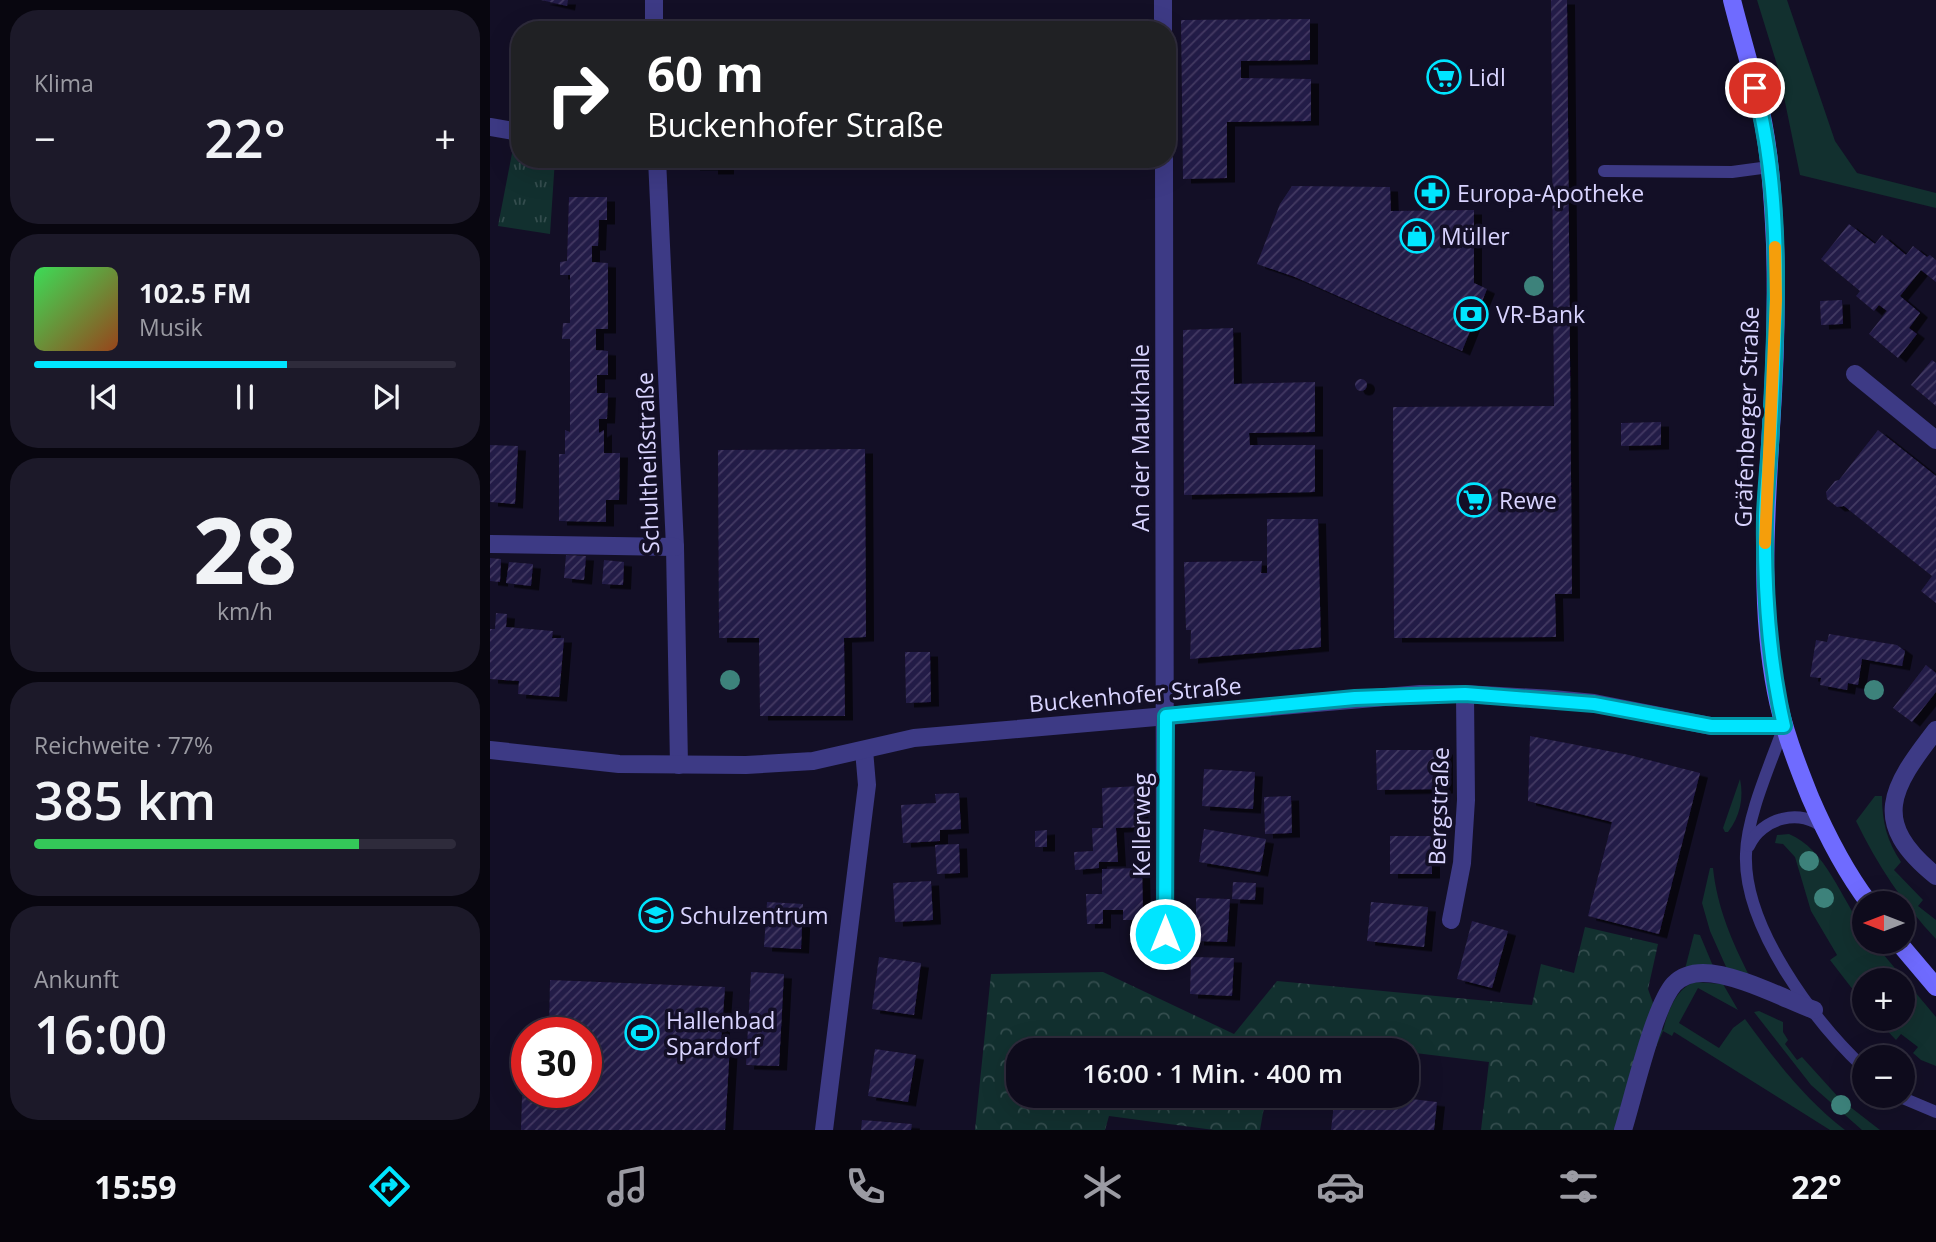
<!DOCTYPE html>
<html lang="de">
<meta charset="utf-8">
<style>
body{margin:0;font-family:"Open Sans",sans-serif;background:#1c1929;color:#f1f3f6;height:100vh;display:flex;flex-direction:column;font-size:26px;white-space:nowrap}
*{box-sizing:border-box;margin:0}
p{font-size:23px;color:#9b9ba3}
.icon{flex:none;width:38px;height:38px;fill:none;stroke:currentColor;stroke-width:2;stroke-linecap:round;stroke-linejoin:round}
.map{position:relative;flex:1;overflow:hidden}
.details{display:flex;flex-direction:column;gap:10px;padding:10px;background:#08060f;width:490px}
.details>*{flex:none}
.hud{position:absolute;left:21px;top:21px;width:665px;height:147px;border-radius:28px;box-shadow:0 7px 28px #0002,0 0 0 2px #2e2b3b;background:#202124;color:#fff;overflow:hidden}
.needle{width:46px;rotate:270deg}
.fabs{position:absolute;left:1362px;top:891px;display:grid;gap:14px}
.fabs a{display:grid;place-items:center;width:63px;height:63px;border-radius:50%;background:#0e0b1c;box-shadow:0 7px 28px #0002,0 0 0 2px #2e2b3b;font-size:35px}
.speed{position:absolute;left:21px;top:1017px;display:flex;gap:14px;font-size:35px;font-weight:700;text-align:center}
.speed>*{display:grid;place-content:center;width:91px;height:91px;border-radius:50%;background:#0e0b1c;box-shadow:0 7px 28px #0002,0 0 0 2px #2e2b3b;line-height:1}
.speed .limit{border:10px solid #d22;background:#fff;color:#111}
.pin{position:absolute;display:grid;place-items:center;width:60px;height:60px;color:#fff;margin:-30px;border:4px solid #fff;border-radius:50%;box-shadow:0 2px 7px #0007}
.me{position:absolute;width:77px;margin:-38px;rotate:0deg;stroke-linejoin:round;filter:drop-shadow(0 0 5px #0008)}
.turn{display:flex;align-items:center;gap:24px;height:147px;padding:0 21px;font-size:32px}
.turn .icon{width:91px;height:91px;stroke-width:2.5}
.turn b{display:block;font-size:49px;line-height:60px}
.big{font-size:52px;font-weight:600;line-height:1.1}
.details .tile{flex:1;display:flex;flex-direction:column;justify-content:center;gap:10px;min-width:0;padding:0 24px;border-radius:28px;background:#1c1929}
.details .dial{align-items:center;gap:0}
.dial b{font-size:91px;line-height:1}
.song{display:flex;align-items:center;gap:21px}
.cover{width:84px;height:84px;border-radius:10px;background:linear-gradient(135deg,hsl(130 70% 55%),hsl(20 70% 35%))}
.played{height:7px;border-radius:4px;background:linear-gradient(90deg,#00e5ff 60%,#2e2b3b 60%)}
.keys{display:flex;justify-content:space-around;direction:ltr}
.heat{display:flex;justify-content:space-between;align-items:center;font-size:38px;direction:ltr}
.charge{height:10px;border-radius:5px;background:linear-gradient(90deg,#34c759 77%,#2e2b3b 0)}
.trip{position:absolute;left:516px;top:1038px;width:413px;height:70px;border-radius:28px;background:#0e0b1c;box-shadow:0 7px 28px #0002,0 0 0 2px #2e2b3b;font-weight:600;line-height:70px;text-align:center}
.tab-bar{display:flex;height:112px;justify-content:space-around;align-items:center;background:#06040b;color:#9b9ba3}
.tab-bar .icon{width:49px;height:49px}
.tab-bar .current{color:#00e5ff}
.tab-bar b{font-size:32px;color:#f1f3f6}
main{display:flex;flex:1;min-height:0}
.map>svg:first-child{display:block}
.grass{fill:#12302f}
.forest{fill:url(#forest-crowns)}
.park{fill:url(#park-tufts)}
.building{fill:url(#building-hatch);filter:url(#shadow)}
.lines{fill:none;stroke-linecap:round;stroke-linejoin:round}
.service{stroke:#3d3a85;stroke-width:12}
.minor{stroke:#3d3a85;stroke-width:18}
.tertiary{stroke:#3d3a85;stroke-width:18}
.secondary{stroke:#6f6bff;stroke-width:18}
.tree{fill:#3d827b}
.route-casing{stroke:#0095a6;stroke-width:18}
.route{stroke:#00e5ff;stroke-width:12}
.slow{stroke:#f59e0b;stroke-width:12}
.labels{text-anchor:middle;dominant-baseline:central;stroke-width:7;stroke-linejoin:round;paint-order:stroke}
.poi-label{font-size:23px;fill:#d9d4ff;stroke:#130f26;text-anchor:start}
.street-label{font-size:23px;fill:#d9d4ff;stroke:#130f26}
</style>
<main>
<section class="details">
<div class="tile"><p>Klima</p>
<div class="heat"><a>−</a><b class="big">22°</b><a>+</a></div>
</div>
<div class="tile">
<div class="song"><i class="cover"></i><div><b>102.5 FM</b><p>Musik</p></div></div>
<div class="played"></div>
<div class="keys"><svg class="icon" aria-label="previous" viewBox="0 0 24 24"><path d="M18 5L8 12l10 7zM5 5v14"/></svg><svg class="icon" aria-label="pause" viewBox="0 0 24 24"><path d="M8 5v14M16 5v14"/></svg><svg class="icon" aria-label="next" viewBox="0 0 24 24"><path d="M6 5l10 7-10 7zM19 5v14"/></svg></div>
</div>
<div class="tile dial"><b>28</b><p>km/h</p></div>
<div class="tile"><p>Reichweite · 77%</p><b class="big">385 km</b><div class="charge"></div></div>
<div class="tile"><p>Ankunft</p><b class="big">16:00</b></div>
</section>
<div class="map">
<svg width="1446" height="1130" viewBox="0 0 1446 1130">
<defs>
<pattern id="forest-crowns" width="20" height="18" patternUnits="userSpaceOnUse" patternTransform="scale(1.75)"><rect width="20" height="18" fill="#12302f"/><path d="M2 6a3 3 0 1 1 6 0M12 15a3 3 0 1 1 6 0" fill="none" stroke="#344d4e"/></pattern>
<pattern id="park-tufts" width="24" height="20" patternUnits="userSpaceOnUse" patternTransform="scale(1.75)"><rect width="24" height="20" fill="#12302f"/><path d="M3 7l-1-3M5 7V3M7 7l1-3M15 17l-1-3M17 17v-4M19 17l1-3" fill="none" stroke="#344d4e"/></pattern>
<pattern id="building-hatch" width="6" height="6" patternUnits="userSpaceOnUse" patternTransform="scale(1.75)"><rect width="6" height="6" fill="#241b47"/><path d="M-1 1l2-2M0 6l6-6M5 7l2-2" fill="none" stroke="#433b63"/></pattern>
<filter id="shadow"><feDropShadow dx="8" dy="4.5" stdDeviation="0" flood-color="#0009"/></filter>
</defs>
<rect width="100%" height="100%" fill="#130f26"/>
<!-- grass -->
<g class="grass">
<path d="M1267,0H1297L1345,141L1367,173L1446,193V208L1310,175L1288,68Z"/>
<path d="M1250,779C1254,798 1250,816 1238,832H1235L1233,828Z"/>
<path d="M1385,796H1392C1392,822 1397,841 1411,862L1404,870L1433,900L1428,906L1446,920V939C1413,904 1387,864 1366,821Z"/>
<path d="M1299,834C1336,849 1351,899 1374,929V942H1383L1446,1017V1066L1431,1060L1423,1053L1428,1047L1411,1034L1406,1040L1386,1019L1412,1018V980H1374V1004L1340,960L1347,955L1321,911L1305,857L1293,844L1285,843L1287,835Z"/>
<path d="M1220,868H1223C1227,907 1242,942 1260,977L1237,969L1220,931L1212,903Z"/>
<path d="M1204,934L1210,935L1223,966L1195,969Z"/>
<path d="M1205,982L1233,984L1248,1010L1208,988L1189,1023L1229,1048L1243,1028L1255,1019C1285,1060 1315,1099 1355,1130H1340L1184,1032L1182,1036L1173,1031C1177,1013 1186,988 1205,982Z"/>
<path d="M1269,1011L1293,1022V1032L1298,1040L1295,1044L1307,1060L1312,1057L1350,1099L1390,1130H1372L1321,1085L1264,1012Z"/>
</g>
<!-- forest -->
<path class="forest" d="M1095,927L1168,944L1158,989L1173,1031L1129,1130H991L999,1062L917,1052V1050L787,1036L784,1050H528V1096H776L770,1130H724L619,1116L615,1130H485L501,974L613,972L744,1034L787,981L1042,1005L1051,964L1084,973Z"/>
<!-- park -->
<path class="park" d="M24,143L30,144V159H65L60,234L8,226Z"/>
<!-- building -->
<g class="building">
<path d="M51,0H78L77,6Z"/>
<path d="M1061,0H1077L1082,594H1065L1066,637L904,638L903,407L1064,406Z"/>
<path d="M820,19V60L751,61V78L821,79V121L737,122V178L693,179L691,20Z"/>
<path d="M202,159H236V170H220V166H202Z"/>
<path d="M802,186L900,187L901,211L984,210V283L997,289L972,351L805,277L767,264L790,204Z"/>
<path d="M79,197H117V220H109L108,246H102V262L118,263V329H106V350L118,351V375H107V393H118L117,419H109V433L114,430V453H130L129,500H116V522L69,521V454H75V430L80,432V339H72L73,323H80V275H70V262L77,261Z"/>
<path d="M1359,224L1385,244L1392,235L1416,255L1423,246L1437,257L1440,255L1446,260V282L1431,270L1410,296L1430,313L1419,328L1427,334L1408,358L1379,334L1397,311L1389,305L1384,311L1366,296L1370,291L1331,259Z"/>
<path d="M1352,300L1353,324L1331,325L1330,301Z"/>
<path d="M743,328L744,384L825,382V432L759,433L760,445H825V492L694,495L693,330Z"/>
<path d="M1442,360L1446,363V406L1421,385Z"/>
<circle cx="871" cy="385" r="6"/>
<path d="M1171,422V445L1131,446V423Z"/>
<path d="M1388,430L1446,476V603L1431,591L1442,576L1354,506L1347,507L1337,499L1336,492L1345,481L1349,480Z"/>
<path d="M0,445L28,446L25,504L0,502Z"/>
<path d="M375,449L376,637L354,638L355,716H270L269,638H229L228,450Z"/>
<path d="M777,519H828L831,647L700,659L701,630H696L694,562L772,561L771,573H777Z"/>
<path d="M76,555L96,556L94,580L74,578Z"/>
<path d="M0,558L11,559L10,582L0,581Z"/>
<path d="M114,560L134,562L133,585L112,584Z"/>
<path d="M19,562L43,564L41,586L16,583Z"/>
<path d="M6,613L17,614L16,627L63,631L62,638H74L69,697L28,694L29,681L0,679V629H5Z"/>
<path d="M1339,634L1407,645L1415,651L1412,666L1372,659L1368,685L1358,683L1357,690L1330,685L1331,678L1320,677L1326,640L1337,642Z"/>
<path d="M415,652H440L441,702L416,703Z"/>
<path d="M1436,665L1446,673V692L1422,722L1403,708Z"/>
<path d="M1040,736L1139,755L1210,773L1169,934L1098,916L1122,822L1038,801Z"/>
<path d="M886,750H955V789L887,790Z"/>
<path d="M714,769L765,772L763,809L712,806Z"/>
<path d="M649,786L651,827L626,828L628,862H609V868L585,870L584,852L603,851L602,828H613L612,788Z"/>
<path d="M469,793L471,829L450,830V841L413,843L411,805L446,803L445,794Z"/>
<path d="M801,796L802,833L775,834L774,797Z"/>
<path d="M714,829L776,839L770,872L709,862Z"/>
<path d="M557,830V847H545V831Z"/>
<rect x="900" y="836" width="42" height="38"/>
<path d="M469,844L470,873L447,874L445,845Z"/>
<path d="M652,868L653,910H649V920H633V910H613V924H597L596,894H612V869Z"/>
<path d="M441,881L443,920L405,922L403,883Z"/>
<path d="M743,882L766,883L765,900L742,899Z"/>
<path d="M706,898L740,899L737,942L706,941Z"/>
<path d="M277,902L313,904L311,949L274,947Z"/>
<path d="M881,902L938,907L934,947L877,941Z"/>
<path d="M982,921L1018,931L1002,988L967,979Z"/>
<path d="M389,957L431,963L424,1015L382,1009Z"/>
<path d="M701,957L744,958L742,996L700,994Z"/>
<path d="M261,972L294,974L289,1066L256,1065Z"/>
<path d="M60,980L235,987L231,1043L240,1044L235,1130H31L32,1096L55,1098L56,1092H96V1032H59Z"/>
<path d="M385,1049L426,1055L418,1102L378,1096Z"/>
<path d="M845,1096H896L947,1102L944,1130H841Z"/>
<path d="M372,1120L422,1124L421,1130H371Z"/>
</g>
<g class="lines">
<!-- service -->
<g class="service">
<path d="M1114,171L1242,172L1279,167"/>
<path d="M1294,726C1281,763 1257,815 1256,854C1253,926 1323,1020 1374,1068"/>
<path d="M1259,846C1271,818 1312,807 1334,829"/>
<path d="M1408,1096L1446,1112"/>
</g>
<!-- minor -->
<g class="minor">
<path d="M164,0V30"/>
<path d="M673,0V30"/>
<path d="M0,127L30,132"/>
<path d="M167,159L185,547L189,765"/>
<path d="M674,159L675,934"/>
<path d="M1365,374L1446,440"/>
<path d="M0,544L185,547"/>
<path d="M1446,730C1401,788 1379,822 1446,876"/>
<path d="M961,920L972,863L976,800L975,694"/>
<path d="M334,1130L377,785L374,750"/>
<path d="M1133,1130C1143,1098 1164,1006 1184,984C1192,976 1202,973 1213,973C1245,973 1293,998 1324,1010"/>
</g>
<!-- tertiary -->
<path class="tertiary" d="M0,750L129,764L256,765L323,761L424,738L930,694H975L1063,699L1104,703L1221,726H1294"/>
<!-- secondary -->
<g class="secondary">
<path d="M1242,0C1251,36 1262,71 1270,107C1280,151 1283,199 1285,244C1287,305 1285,367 1281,428C1276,516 1269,605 1286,692C1293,728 1306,762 1320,797C1336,834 1354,870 1379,903"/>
<path d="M1408,942L1446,987"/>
</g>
</g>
<!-- trees -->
<g class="tree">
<circle cx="1044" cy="286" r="10"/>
<circle cx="240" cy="680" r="10"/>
<circle cx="1384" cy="690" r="10"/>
<circle cx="1319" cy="861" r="10"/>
<circle cx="1334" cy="898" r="10"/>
<circle cx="1351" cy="1105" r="10"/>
</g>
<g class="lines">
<defs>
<path id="route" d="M675,934L676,716L865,698L975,694L1104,704L1221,726H1294C1278,657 1274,587 1275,516C1276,486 1280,455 1281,426C1287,316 1293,195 1265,88"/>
</defs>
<!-- route casing -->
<use href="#route" class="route-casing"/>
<!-- route -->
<use href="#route" class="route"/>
<!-- slow -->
<path class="slow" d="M1275,543L1286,299L1285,247"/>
</g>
<!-- icons -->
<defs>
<symbol id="supermarket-ring" viewBox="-11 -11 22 22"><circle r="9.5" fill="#130f26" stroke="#00e5ff" stroke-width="1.5"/><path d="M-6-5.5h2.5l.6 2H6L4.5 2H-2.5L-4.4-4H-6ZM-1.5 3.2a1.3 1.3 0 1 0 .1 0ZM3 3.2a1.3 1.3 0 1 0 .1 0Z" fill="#00e5ff"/></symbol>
<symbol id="pharmacy-ring" viewBox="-11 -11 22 22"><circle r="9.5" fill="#130f26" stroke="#00e5ff" stroke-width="1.5"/><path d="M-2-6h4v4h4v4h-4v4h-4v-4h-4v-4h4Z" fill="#00e5ff"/></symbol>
<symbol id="shop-ring" viewBox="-11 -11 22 22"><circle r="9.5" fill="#130f26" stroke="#00e5ff" stroke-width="1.5"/><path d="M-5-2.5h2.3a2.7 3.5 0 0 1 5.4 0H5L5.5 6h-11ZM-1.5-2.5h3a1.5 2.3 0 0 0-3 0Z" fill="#00e5ff"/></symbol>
<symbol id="bank-ring" viewBox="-11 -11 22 22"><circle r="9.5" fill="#130f26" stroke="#00e5ff" stroke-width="1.5"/><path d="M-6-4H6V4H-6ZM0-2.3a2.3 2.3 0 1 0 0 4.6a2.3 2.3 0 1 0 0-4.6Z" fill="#00e5ff"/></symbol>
<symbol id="school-ring" viewBox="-11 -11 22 22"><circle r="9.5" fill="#130f26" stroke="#00e5ff" stroke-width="1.5"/><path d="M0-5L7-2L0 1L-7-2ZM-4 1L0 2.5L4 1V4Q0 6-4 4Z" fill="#00e5ff"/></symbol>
<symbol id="stadium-ring" viewBox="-11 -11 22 22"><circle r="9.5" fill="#130f26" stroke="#00e5ff" stroke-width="1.5"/><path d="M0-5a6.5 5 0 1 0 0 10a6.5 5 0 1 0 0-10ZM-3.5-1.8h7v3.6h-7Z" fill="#00e5ff"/></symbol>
</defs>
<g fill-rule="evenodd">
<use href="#supermarket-ring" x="935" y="58" width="38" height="38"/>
<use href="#pharmacy-ring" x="923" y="174" width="38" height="38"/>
<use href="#shop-ring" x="908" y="217" width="38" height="38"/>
<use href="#bank-ring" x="962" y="295" width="38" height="38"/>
<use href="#supermarket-ring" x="965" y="481" width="38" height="38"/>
<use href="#school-ring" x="147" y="896" width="38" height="38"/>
<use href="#stadium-ring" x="133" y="1014" width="38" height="38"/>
</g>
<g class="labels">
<!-- poi labels -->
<g class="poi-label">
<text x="978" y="77">Lidl</text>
<text x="967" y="193">Europa-Apotheke</text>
<text x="951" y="236">Müller</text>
<text x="1006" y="314">VR-Bank</text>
<text x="1009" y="500">Rewe</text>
<text x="190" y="915">Schulzentrum</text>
<text x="176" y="1020">Hallenbad<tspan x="176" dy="26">Spardorf</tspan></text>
</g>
<!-- street labels -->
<g class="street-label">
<text transform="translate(1256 417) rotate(-88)">Gräfenberger Straße</text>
<text transform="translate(650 438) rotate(-90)">An der Maukhalle</text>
<text transform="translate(157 463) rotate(-92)">Schultheißstraße</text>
<text transform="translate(645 694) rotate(-5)">Buckenhofer Straße</text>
<text transform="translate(948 806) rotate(-88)">Bergstraße</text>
<text transform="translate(651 825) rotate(-90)">Kellerweg</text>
</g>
</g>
</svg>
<div class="fabs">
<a><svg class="needle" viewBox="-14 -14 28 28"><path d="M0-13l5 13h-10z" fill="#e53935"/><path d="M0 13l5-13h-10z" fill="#9b9ba3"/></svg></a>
<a>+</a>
<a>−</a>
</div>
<div class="speed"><div class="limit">30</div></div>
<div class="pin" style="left:1265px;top:88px;background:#d93025"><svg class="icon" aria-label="arrive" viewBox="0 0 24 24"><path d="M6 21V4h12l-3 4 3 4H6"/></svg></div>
<svg class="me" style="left:675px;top:934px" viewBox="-20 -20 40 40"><circle r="17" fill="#00e5ff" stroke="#fff" stroke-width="3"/><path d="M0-11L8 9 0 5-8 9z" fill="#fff"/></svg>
<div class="trip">16:00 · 1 Min. · 400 m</div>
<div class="hud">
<div class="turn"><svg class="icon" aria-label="right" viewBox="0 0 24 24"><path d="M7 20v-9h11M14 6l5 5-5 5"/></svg><div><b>60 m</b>Buckenhofer Straße</div></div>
</div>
</div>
</main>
<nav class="tab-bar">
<b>15:59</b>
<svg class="icon current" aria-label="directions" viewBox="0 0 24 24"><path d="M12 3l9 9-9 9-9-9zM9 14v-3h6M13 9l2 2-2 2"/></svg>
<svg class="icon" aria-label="music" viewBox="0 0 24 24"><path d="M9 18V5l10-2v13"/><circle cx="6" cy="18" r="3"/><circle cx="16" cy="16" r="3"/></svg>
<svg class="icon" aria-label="phone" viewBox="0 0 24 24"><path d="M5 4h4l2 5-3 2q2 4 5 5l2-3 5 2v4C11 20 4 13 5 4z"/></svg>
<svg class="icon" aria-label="climate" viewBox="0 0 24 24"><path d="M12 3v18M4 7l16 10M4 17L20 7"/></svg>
<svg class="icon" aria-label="car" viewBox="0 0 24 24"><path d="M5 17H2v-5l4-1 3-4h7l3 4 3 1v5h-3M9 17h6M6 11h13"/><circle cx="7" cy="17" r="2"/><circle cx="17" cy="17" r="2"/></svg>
<svg class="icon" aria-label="filters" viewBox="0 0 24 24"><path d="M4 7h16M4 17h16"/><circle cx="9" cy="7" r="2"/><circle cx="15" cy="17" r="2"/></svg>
<b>22°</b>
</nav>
